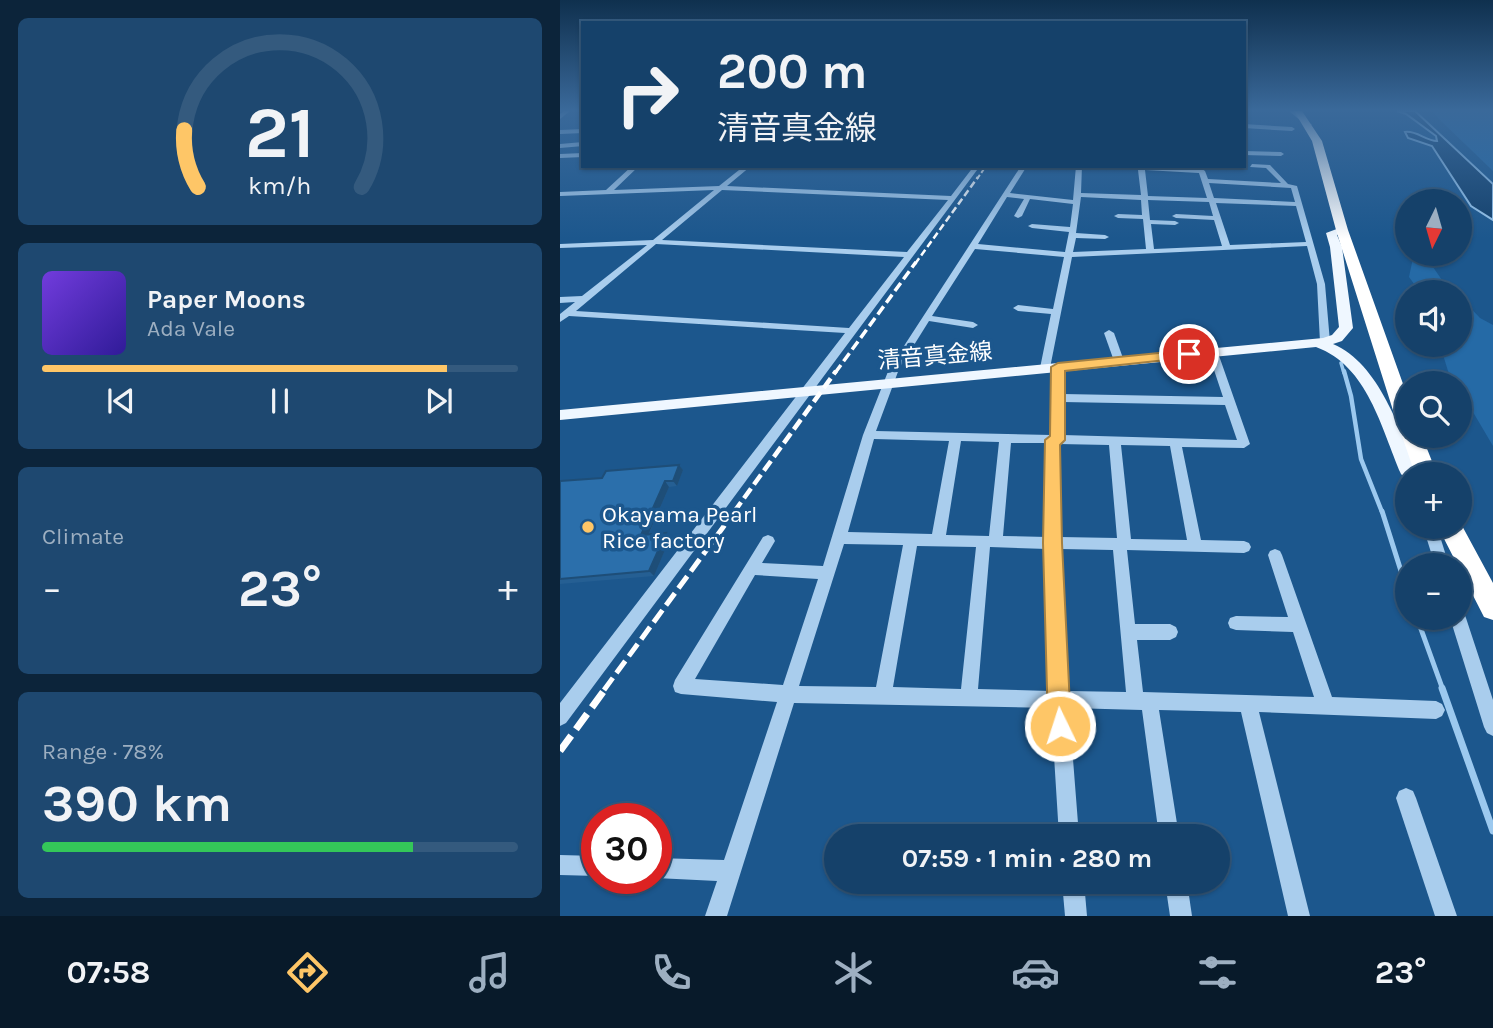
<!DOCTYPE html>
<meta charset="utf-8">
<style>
body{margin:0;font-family:Karla,"Noto Sans JP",sans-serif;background:#1e4870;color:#f1f3f6;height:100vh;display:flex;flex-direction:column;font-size:26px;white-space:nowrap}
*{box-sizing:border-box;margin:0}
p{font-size:23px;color:#9dafc1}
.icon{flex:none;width:38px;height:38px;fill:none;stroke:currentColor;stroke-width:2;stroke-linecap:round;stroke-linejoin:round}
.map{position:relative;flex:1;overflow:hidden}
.drawer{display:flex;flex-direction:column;gap:18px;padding:18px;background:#0c243a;width:560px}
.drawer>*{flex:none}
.hud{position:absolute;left:21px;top:21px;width:665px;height:147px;border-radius:0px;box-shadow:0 2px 5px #0004,0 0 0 2px #345a7e;background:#15416a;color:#f1f3f6;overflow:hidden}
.needle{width:46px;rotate:185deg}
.tools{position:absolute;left:835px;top:189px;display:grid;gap:14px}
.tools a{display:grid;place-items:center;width:77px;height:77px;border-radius:50%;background:#15416a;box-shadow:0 2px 5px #0004,0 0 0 2px #345a7e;font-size:35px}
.speed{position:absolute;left:21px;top:803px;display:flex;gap:14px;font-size:35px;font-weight:700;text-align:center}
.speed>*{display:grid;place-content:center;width:91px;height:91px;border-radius:50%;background:#15416a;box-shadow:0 2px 5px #0004,0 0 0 2px #345a7e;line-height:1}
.speed .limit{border:10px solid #d22;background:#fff;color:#111}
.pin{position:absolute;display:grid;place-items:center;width:60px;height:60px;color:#fff;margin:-30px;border:4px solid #fff;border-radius:50%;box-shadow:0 2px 7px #0007}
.me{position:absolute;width:77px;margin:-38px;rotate:356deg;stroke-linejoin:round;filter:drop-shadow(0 0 5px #0008)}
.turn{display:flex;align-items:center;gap:24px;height:147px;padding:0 21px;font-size:32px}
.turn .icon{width:91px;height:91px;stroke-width:2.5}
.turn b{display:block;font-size:49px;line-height:60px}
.big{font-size:52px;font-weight:700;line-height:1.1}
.drawer .card{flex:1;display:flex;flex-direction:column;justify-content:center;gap:10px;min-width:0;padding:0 24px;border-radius:10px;background:#1e4870}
.drawer .dial{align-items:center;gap:0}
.dial svg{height:182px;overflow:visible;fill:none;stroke:#345a7e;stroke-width:7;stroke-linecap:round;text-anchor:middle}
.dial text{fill:#f1f3f6;stroke:none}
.song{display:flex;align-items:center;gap:21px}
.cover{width:84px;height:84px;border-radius:10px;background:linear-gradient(135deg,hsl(260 70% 55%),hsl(250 70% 35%))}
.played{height:7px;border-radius:4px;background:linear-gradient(90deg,#fec667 85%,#345a7e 85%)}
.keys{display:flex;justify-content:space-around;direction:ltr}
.heat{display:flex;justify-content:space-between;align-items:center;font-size:38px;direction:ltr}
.charge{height:10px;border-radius:5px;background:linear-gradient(90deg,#34c759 78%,#345a7e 0)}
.trip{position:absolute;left:264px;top:824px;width:406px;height:70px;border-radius:35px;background:#15416a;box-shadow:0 2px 5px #0004,0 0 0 2px #345a7e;font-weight:700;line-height:70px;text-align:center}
.tabs{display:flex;height:112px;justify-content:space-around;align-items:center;background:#081a2a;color:#9dafc1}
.tabs .icon{width:49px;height:49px}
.tabs .active{color:#fec667}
.tabs b{font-size:32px;color:#f1f3f6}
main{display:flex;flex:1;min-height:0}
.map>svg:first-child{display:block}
.green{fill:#256aa6}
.water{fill:#13406b;stroke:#9cc9ef;stroke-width:2}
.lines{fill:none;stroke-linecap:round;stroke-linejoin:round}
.stream-far3{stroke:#9cc9ef;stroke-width:3.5}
.stream-far2{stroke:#9cc9ef;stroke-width:4.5}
.stream-far1{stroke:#9cc9ef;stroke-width:5}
.stream{stroke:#9cc9ef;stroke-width:7}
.minor{fill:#a9cded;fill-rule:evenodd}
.major{fill:#eff7ff;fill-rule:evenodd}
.highway{fill:#fff;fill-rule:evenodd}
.rail-far5{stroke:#fff;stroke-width:2;stroke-dasharray:5 2.5;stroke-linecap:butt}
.rail-far4{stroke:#fff;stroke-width:2.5;stroke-dasharray:7 3.5;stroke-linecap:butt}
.rail-far3{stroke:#fff;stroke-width:3.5;stroke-dasharray:10 4.5;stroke-linecap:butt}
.rail-far2{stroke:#fff;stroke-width:4.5;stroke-dasharray:12 5;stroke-linecap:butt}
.rail-far1{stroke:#fff;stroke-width:5;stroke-dasharray:15 6;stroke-linecap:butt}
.rail{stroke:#fff;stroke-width:7;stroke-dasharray:19 8;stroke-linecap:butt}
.wall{fill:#255f93}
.shaded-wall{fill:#1e4e78}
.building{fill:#2b6fab;stroke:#1e4e78;stroke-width:2}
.route{fill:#fec667;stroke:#a58143;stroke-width:2}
.poi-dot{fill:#fec667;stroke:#1c578d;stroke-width:2.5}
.labels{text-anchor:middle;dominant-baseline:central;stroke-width:7;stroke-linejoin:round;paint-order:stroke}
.street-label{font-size:23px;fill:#fff;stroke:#1c578d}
.poi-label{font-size:23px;fill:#fff;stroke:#1c578d;text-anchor:start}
</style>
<main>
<section class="drawer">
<div class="card dial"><svg viewBox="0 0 100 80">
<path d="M14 69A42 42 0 1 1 86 69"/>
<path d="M14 69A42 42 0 0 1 8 44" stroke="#fec667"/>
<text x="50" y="56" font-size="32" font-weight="700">21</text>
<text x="50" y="72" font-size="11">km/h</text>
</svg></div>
<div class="card">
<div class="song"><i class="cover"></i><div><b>Paper Moons</b><p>Ada Vale</p></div></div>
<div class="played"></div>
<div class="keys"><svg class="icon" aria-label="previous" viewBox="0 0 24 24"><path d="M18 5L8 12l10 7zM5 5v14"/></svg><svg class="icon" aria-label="pause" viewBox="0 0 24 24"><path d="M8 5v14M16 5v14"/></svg><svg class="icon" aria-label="next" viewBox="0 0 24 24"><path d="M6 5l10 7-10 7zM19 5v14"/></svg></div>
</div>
<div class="card"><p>Climate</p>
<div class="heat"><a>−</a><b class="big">23°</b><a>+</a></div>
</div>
<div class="card"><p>Range · 78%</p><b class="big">390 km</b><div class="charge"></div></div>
</section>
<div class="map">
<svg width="933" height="916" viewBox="0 0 933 916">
<rect width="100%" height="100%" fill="#1c578d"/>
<!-- green -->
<g class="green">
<path d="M872,111H933V171L879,119Z"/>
<path d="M848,254H864L884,283L894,292H860L849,277L853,258Z"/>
<path d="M900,297L920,318L933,325V446L900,390V383H895L888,371L880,345H900Z"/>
</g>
<!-- water -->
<path class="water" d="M837,111H855L933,184V220L911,206L872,146L848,138L845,132C856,130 866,141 877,141L876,136L846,114Z"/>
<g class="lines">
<!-- stream-far3 -->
<path class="stream-far3" d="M781,363L784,373"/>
<!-- stream-far2 -->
<path class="stream-far2" d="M784,371L791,396L801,459L822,512"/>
<!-- stream-far1 -->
<g class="stream-far1">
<path d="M822,511L847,590"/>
<path d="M857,618L883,690"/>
</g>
<!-- stream -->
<path class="stream" d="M882,688L933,831"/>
<!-- minor -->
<g class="minor">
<path d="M4,111H10L0,119V114Z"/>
<path d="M729,111H735L752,125L747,126Z"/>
<path d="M684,124L732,127L735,129L732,131L684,128Z"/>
<path d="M23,129V133L0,134V130Z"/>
<path d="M23,142V146L0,148V144Z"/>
<path d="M684,151L721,152L724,154L721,156L684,155Z"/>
<path d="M23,153V157L0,158V154Z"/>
<path d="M692,164L710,165L728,184L737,186L765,284L770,342L768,344H762L760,342L757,284L747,246L512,257L490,368L489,370H481L480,368L491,314L458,311L453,308L458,305L493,309L504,257L415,249L372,316L413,322L418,325L413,328L369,321L339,369L316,431L491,435L493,367L498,364L503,367V394L663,397L648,352L653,349L657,350L690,444L684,448L622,447L641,540L684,541L689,543L691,547L689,551L684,553L567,550L575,624H610L616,627L618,632L616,637L610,640H577L583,692L754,697L733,632L676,630L670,628L668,623L670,618L676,616L728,617L708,555L710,551L715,549L720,551L722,555L772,697L876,701L882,704L885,710L882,716L876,719L699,712L750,916H728L681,712L599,710L619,836H599L582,710L509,708L519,836H499L491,708L234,703L167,916H145L157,881L96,878V858L164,860L217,702L121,694L115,692L113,686L115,680L203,537L208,535L213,537L215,541L202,563L263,566L303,435L329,369L461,166H467L450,193L513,200L516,166H522L521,193L581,195L578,170L535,166L642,169L645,171L648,179L721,183L706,168L690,167ZM585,170L639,173L647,198L588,196ZM649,183L731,188L735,202L654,198ZM447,197L464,199L454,216L458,218L462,216L470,199L513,204L510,227L472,224L468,226L472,228L509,232L505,252L418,244ZM521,197L581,200L582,215L558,214L554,216L558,218L583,219L586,249L513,252L516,238L545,239L549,237L545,235L516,233ZM588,200L649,202L653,216L616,214L612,216L616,218L654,220L662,246L594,249L591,224L615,225L619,223L615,221L590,220ZM656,203L736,206L746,242L670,245ZM503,402L665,405L677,440L503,435ZM314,439L389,441L372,534L288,532ZM401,441L439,442L429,536L386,535ZM451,443H487V537L443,536ZM499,444L549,445L557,538L500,537ZM561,445L610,446L627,540L571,539ZM284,544L343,545L316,687L239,686ZM357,546L416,547L401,689L333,687ZM430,547L487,549L490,691L418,689ZM501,549L553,550L566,692L508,691ZM195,575L258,579L223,685L135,679Z"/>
<path d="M72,166H79L54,190L159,186L184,166H191L167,186L391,196L414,166H420L6,723L0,726V703L285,333L9,316L0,322V314L15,302L0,303V297L22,296L87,245L0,248V244L93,240L154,190L0,196V192L46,190ZM162,190L388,200L347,252L102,240ZM96,244L344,257L289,328L16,311Z"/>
<path d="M675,166H682V167L679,169Z"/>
<path d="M549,330L554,333L564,361L563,363L559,364L554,361L544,333Z"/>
<path d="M863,527H877L889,565H875Z"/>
<path d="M900,611L904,613L906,618L933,700V736L927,733L924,727L890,618H900Z"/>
<path d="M846,788L853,791L856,798L897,916H875L836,798L839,791Z"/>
<path d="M0,855L37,856V876L0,875Z"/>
<path d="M502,882H524L527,916H505Z"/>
<path d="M605,882H627L632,916H610Z"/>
</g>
<!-- major -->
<path class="major" d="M782,227L787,230L777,235L782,247L793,328L782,341L773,344C820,364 839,430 859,474H847V480L841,474C821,428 808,366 756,347L0,420V410L763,338L772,335L779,327L770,247L766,233Z"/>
<!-- highway -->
<g class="highway">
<path d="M734,111H742L762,141L788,230L847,395V430L840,428L837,423L776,230L752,141Z"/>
<path d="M847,430V436H862L877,474H855L842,436Z"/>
<path d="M900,522L933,583V620L924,617L878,527H900Z"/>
</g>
<!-- rail-far5 -->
<path class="rail-far5" d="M417,179L426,166"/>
<!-- rail-far4 -->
<path class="rail-far4" d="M355,264L418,177"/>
<!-- rail-far3 -->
<path class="rail-far3" d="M275,373L356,262"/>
<!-- rail-far2 -->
<path class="rail-far2" d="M174,512L276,371"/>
<!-- rail-far1 -->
<path class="rail-far1" d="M44,690L175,511"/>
<!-- rail -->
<path class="rail" d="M0,751L46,688"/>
</g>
<!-- wall -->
<path class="wall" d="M119,465L123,470L117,486L109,487L89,534L106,533L110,538L94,576L0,584V481L42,478Z"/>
<!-- shaded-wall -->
<g class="shaded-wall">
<path d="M119,465L123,470L117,486L113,481Z"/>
<path d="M105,481L109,487L86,540L81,535Z"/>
<path d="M106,533L110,538L94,576L89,571Z"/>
</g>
<!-- building -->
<path class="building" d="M119,465L113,481H105L81,535L106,533L89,571L0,579V481L42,478L46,471Z"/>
<!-- sky -->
<linearGradient id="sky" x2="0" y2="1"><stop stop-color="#0f304e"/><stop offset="0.46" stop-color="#3a699a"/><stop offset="1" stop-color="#3a699a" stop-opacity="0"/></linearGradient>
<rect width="933" height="239" fill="url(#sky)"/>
<!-- route -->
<path class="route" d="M629,350L634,352V357L505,371V440L500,445L502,543L511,726L508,734L500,738L491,734L488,726L483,543L485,440L490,436L491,367L498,363Z"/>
<!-- markers -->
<circle class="poi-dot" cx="28" cy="527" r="7"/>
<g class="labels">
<!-- street labels -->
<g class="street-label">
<text transform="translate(375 356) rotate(-5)">清音真金線</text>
</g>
<!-- poi labels -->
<g class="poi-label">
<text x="42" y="514">Okayama Pearl<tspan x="42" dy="26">Rice factory</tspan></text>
</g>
</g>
</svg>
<div class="tools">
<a><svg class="needle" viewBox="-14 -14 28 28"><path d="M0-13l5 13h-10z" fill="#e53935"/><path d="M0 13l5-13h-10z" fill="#9dafc1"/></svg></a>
<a><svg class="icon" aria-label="sound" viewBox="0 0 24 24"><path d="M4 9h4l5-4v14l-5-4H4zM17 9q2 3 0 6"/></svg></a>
<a><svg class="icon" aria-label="search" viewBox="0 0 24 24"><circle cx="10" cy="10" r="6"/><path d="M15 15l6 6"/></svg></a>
<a>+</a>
<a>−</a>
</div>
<div class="speed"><div class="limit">30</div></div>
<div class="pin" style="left:629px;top:354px;background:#d93025"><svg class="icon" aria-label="arrive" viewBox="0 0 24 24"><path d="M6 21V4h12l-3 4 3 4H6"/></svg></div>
<svg class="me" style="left:500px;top:726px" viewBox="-20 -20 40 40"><circle r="17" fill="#fec667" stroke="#fff" stroke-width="3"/><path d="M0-11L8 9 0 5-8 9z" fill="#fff"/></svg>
<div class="trip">07:59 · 1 min · 280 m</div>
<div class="hud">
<div class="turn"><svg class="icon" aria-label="right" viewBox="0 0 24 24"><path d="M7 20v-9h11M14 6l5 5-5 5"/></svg><div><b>200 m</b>清音真金線</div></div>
</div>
</div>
</main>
<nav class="tabs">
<b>07:58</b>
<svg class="icon active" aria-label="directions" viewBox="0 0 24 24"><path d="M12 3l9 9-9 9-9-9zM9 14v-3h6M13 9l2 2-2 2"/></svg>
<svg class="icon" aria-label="music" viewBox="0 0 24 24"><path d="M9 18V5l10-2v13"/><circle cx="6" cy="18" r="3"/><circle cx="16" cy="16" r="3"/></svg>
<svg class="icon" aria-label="phone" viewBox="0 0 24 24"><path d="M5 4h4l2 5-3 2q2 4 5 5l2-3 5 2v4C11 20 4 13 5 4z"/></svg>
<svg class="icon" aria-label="climate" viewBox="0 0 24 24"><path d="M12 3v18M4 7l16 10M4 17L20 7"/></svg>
<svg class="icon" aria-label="car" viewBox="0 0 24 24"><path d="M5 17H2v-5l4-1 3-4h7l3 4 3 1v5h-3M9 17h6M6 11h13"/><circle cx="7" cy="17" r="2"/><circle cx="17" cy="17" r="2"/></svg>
<svg class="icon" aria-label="filters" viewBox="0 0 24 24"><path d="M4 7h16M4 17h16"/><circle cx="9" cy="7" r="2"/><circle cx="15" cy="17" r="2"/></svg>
<b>23°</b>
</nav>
